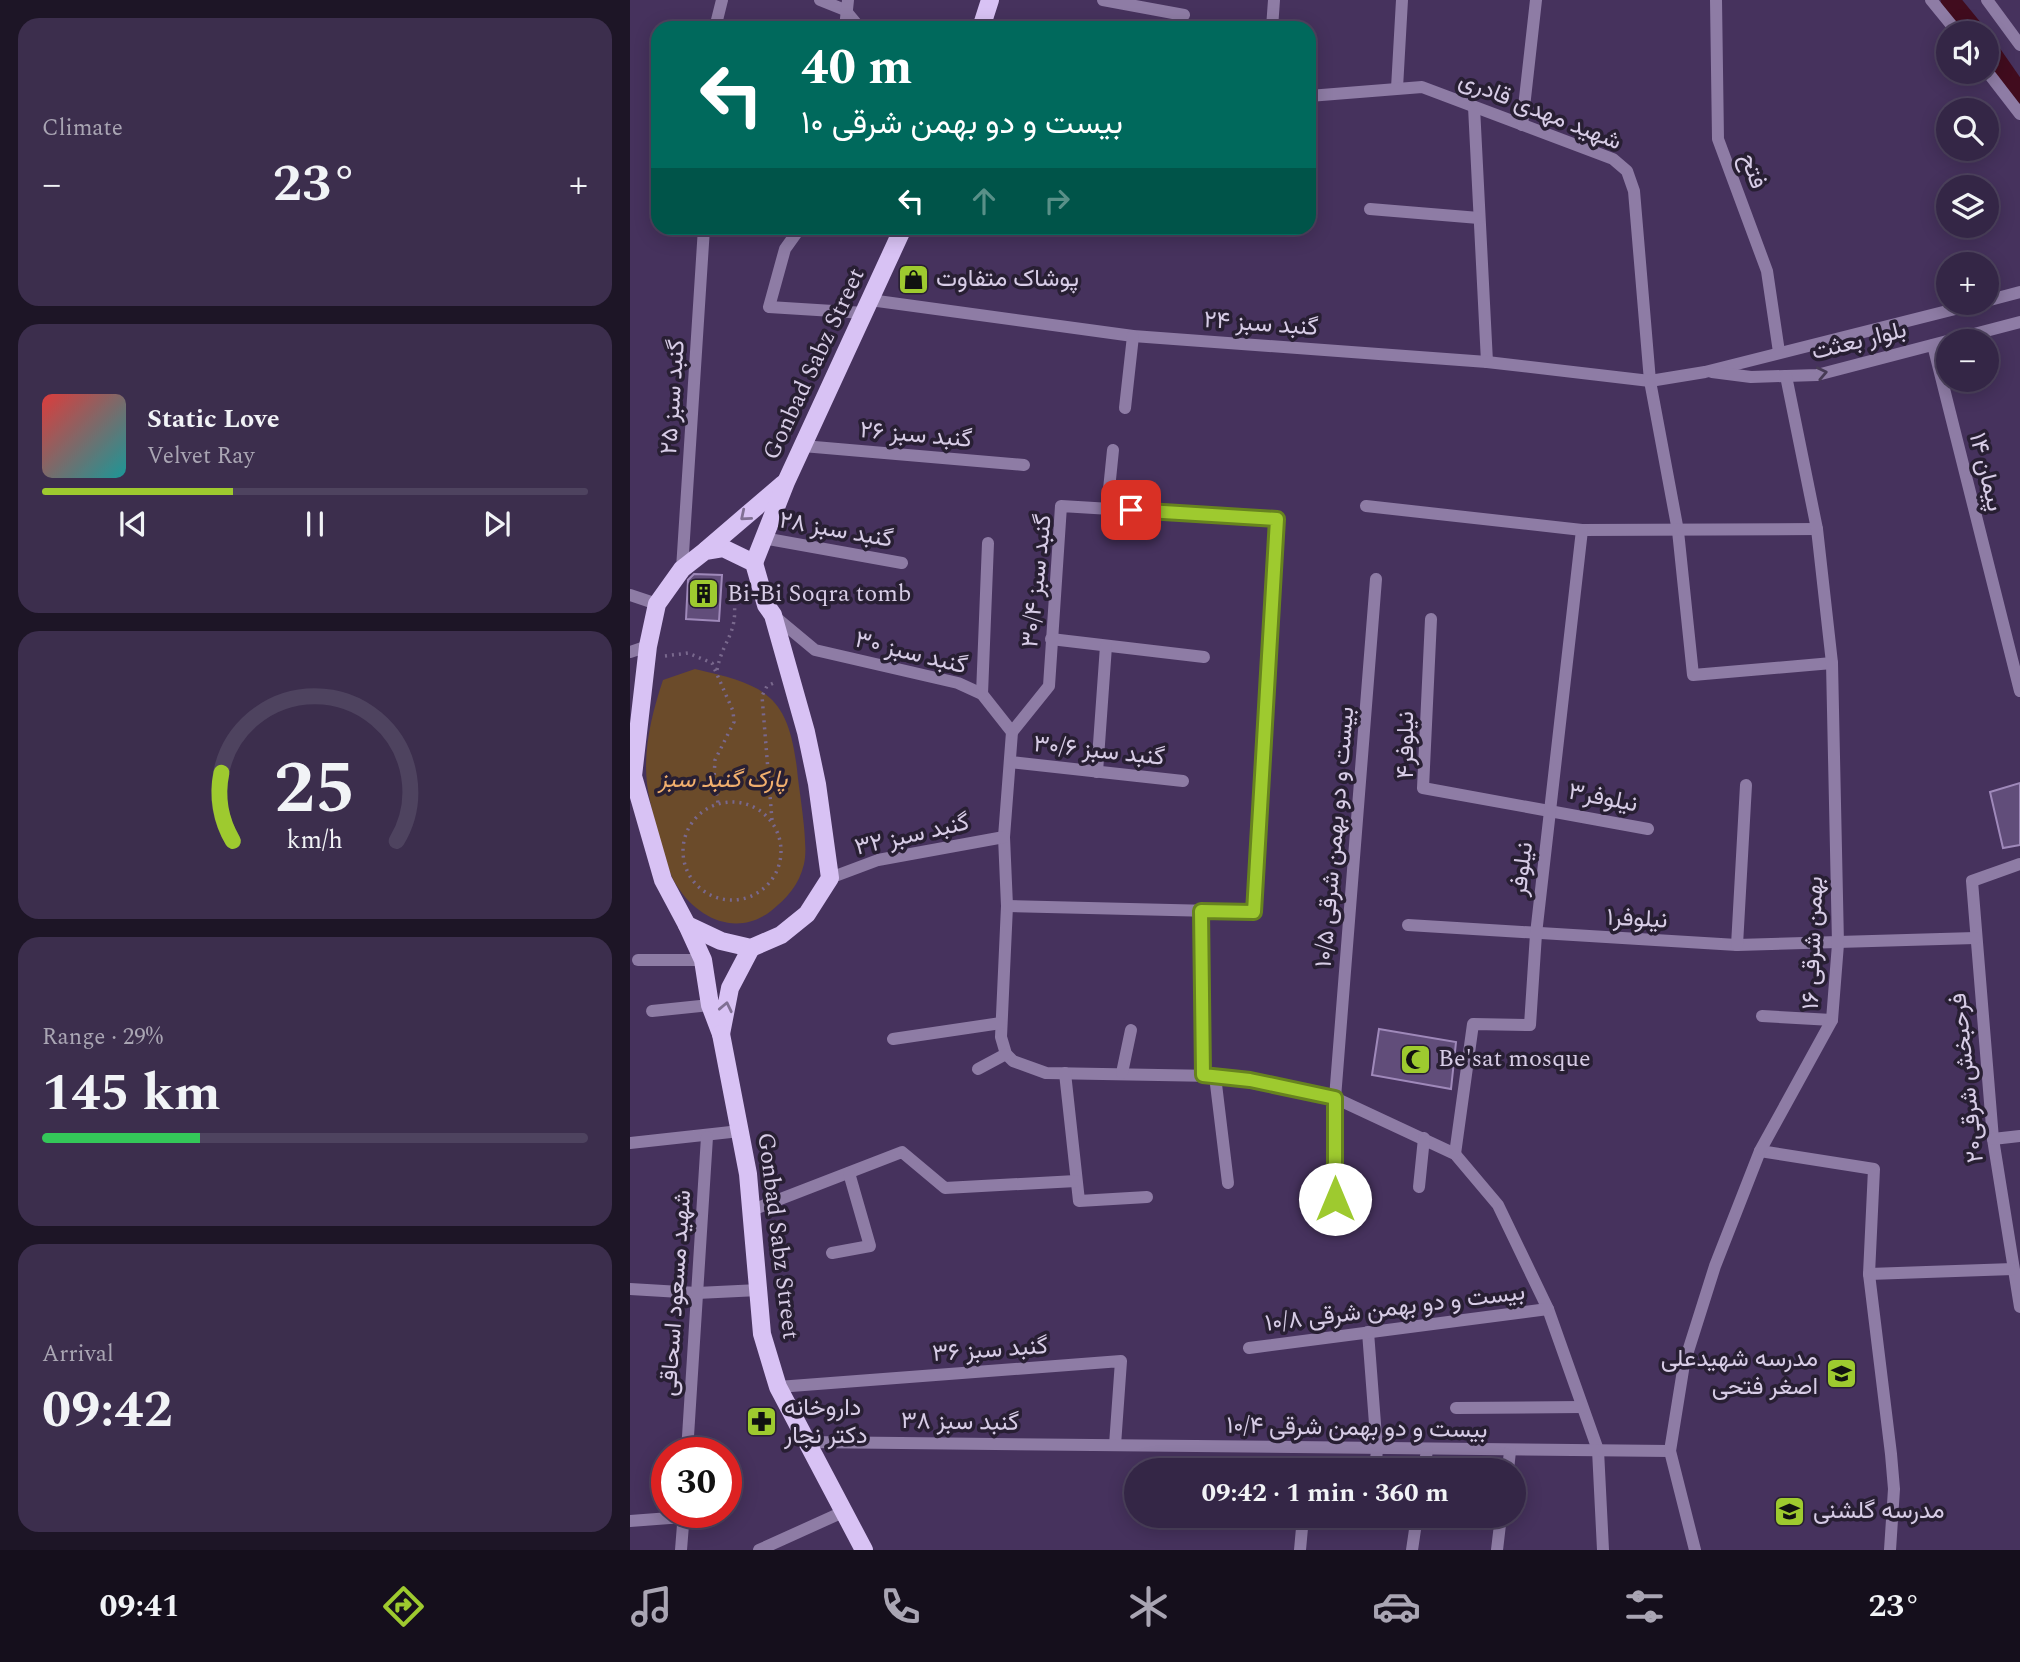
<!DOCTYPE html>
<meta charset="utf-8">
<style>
body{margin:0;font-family:Spectral,Vazirmatn,serif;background:#3c2e4d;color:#f1f3f6;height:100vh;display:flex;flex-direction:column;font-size:26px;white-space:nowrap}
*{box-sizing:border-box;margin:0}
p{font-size:23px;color:#a9a5b3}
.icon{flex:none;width:38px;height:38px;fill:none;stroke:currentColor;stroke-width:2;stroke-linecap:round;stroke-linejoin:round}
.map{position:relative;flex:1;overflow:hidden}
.sheet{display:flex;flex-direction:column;gap:18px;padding:18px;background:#1d1526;width:630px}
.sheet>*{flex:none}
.top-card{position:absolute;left:21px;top:21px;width:665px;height:214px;border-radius:21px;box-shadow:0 4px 18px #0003,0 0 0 2px #4e435f;background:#00695c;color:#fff;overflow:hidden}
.buttons{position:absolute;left:1306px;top:21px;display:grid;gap:14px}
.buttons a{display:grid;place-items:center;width:63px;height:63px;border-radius:50%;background:#342646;box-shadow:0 4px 18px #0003,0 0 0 2px #4e435f;font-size:35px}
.speed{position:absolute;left:21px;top:1437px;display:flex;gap:14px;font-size:35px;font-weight:700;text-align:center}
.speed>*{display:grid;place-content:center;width:91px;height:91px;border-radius:50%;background:#342646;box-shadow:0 4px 18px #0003,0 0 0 2px #4e435f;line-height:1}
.speed .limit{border:10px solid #d22;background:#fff;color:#111}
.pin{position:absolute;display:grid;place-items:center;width:60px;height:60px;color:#fff;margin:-30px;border-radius:14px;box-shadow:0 4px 10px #0006}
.me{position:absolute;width:77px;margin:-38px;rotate:0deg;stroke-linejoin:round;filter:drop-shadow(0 0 5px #0008)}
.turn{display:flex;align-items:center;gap:24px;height:147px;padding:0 35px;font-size:32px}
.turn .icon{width:91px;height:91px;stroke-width:2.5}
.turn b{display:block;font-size:49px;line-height:60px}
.lanes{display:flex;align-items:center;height:66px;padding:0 35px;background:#0003;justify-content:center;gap:35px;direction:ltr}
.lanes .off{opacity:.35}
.big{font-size:52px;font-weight:700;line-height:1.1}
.sheet .widget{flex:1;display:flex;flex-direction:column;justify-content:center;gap:10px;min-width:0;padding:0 24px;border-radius:21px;background:#3c2e4d}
.sheet .dial{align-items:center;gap:0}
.dial svg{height:182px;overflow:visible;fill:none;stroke:#4e435f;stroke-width:7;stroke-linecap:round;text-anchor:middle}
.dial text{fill:#f1f3f6;stroke:none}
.song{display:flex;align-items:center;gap:21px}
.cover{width:84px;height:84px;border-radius:10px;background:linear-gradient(135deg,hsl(0 70% 55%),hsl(180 70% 35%))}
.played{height:7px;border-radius:4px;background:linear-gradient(90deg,#9eca2f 35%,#4e435f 35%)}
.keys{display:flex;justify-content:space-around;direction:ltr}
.heat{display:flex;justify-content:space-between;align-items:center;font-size:38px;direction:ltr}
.charge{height:10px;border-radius:5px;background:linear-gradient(90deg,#34c759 29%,#4e435f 0)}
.trip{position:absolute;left:494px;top:1458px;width:402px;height:70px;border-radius:35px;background:#342646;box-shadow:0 4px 18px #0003,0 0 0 2px #4e435f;font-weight:700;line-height:70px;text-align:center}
.menu{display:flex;height:112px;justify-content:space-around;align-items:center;background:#150f1c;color:#a9a5b3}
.menu .icon{width:49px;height:49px}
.menu .active{color:#9eca2f}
.menu b{font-size:32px;color:#f1f3f6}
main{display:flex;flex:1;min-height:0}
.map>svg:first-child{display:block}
.green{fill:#6b4b2a}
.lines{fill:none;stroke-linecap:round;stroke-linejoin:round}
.canal{stroke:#410c1e;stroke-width:19}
.building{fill:#614d7a;stroke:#9f89ba;stroke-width:2}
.path{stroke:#79688d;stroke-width:3.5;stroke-dasharray:2 5;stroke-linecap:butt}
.minor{stroke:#8e7ca5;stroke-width:12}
.major{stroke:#d8c2f4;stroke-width:18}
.oneway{stroke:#473b55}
.oneway2{stroke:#807094}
.route-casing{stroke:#67831f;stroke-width:18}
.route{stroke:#9eca2f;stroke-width:12}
.labels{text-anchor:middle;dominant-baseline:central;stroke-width:7;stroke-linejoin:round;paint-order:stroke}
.street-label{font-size:24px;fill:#d7cce6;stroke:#281f33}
.poi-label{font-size:24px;fill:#d7cce6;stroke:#281f33;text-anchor:start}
.park-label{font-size:24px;font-style:italic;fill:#f1af6e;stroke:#281f33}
</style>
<main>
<section class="sheet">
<div class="widget"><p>Climate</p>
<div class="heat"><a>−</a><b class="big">23°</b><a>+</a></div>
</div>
<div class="widget">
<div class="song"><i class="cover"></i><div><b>Static Love</b><p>Velvet Ray</p></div></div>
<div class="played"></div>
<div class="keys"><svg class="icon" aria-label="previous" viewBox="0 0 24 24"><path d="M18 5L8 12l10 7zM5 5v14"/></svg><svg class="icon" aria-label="pause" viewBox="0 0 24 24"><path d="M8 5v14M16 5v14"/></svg><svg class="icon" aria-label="next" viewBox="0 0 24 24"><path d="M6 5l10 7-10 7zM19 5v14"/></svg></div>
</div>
<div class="widget dial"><svg viewBox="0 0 100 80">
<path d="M14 69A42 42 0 1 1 86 69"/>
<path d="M14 69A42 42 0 0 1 9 39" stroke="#9eca2f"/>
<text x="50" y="56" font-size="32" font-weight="700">25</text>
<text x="50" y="72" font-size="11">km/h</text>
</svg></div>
<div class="widget"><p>Range · 29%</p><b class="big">145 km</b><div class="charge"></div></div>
<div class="widget"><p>Arrival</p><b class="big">09:42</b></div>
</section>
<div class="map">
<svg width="1390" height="1550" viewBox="0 0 1390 1550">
<rect width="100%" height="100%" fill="#46325d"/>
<!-- green -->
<path class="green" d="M65,669C135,685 158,694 167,769C169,792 179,844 174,864C169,885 157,898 141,911C107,937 68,919 47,886C35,869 20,806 17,784C13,749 22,713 33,680Z"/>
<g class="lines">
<!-- canal -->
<g class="canal">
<path d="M1320,0L1347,33"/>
<path d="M1356,45L1390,94"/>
</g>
</g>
<!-- building -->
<g class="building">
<path d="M64,574L92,575L89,621L56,619L58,580Z"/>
<path d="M1390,783V845L1373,848L1360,792Z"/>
<path d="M749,1029L826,1042L821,1089L742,1075Z"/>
</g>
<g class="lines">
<!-- path -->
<g class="path">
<path d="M35,656L58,653L82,663L103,711L104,722L85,760L84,778L88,803"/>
<path d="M87,670C93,639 108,635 104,600"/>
<circle cx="102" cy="851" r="49"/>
<path d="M142,820L132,696L137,686L146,682"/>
</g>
<!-- minor -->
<g class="minor">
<path d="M190,0L215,10L230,28"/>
<path d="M473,0L554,15"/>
<path d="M1086,0L1088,139L1137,271L1149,352"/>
<path d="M1301,0L1328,33"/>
<path d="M1357,0L1390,45"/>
<path d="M85,28L92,0"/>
<path d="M215,28L218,0"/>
<path d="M642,28L644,0"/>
<path d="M1356,70L1390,114"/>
<path d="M767,88L772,0"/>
<path d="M679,96L792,87L983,159L997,171L1004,191L1020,381L1048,531L1063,675L1202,663"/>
<path d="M844,107L857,362"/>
<path d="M892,125L906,0"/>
<path d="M740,209L849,218"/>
<path d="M170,228L155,249L139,307L235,313"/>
<path d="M240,300L503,336L857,362L1020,381L1075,372L1349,303"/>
<path d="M1356,301L1390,292"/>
<path d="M1303,345L1390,691"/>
<path d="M1082,372L1121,377L1187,375L1390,322"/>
<path d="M495,408L503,336"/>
<path d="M173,446L394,465"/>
<path d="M736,506L952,530L1187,529"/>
<path d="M477,509L483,450"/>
<path d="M133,538L272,563"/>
<path d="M52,569L74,228"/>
<path d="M0,595L27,604"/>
<path d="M143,615L185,650L328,683L352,694L382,732L374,837L377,906L371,1037L376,1054L383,1061L416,1073L585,1076L705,1098L825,1154L868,1205L918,1309L968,1450L973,1550"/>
<path d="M801,619L793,788L1018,829"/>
<path d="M421,639L574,657"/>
<path d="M0,652L18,646"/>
<path d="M352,694L358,543"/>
<path d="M380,762L553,781"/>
<path d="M467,772L476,646"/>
<path d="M1390,864L1342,881L1363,1139L1390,1307"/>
<path d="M200,878L248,860L374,837"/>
<path d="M377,906L624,912L647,519L431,506L419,686L382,732"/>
<path d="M571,911L573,1075"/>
<path d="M778,925L1107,945L1345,938"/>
<path d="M1107,945L1116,785"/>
<path d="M8,960H73"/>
<path d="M22,1011L80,1005"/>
<path d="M1132,1016L1202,1020"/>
<path d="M263,1039L371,1023"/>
<path d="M348,1069L376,1054"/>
<path d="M435,1073L449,1201L517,1197"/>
<path d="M492,1073L501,1030"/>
<path d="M585,1076L598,1183"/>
<path d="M1363,1139L1390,1136"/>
<path d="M0,1143L110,1131"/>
<path d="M1130,1151L1244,1169L1239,1274L1261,1454L1264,1489L1260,1550"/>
<path d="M825,1154L843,1024L900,1025L906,934L952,530"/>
<path d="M789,1187L794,1138"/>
<path d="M705,1199V1098L746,579"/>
<path d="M122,1210L272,1152L315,1188L446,1181"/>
<path d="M202,1253L240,1246L219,1173"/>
<path d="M1239,1274L1383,1269"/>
<path d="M0,1289L67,1293L129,1290"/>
<path d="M738,1332L747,1450L745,1470"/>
<path d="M619,1348L918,1309"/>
<path d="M148,1387L491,1361L485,1445"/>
<path d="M826,1408L952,1407"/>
<path d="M176,1442L1040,1451"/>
<path d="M57,1452L77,1137"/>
<path d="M794,1470L797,1450"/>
<path d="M878,1470L880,1451"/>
<path d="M512,1518L673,1517L670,1550"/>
<path d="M0,1521L53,1517"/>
<path d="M51,1550L54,1512"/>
<path d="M129,1550L213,1512"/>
<path d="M782,1550L787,1516"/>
<path d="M867,1550L871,1516"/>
<path d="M1065,1550L1040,1451L1054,1364L1085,1266L1130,1151L1202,1020L1208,944L1202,663L1187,529L1156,376"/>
</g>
<!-- major -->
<g class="major">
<path d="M351,28L360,0"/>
<path d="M93,548L124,563L136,605L143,615L176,732L187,784L200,878L177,914L151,935L121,948L91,941L57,925L33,880L3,776L18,646L27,604L52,569L75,551Z"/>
<path d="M76,550L153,484"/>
<path d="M124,563L156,482L273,228"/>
<path d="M57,925L73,960L80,1005L91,1034L100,988L121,948"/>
<path d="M91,1034L118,1174L132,1334L148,1387L234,1550"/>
</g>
</g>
<!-- one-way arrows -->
<defs><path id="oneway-chevron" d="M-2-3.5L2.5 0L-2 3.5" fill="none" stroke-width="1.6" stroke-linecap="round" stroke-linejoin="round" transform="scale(1.75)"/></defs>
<use class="oneway" href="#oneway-chevron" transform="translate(1192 373) rotate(-12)"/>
<g class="oneway2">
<use href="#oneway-chevron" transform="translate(115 516) rotate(140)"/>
<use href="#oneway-chevron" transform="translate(96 1007) rotate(-78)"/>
</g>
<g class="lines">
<defs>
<path id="route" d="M501,510L647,519L624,912L571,911L573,1075L620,1080L705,1098V1199"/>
</defs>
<!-- route casing -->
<use href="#route" class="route-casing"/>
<!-- route -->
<use href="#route" class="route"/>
</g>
<!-- icons -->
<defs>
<symbol id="shop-square" viewBox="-11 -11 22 22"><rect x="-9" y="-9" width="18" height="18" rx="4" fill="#9eca2f" stroke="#281f33"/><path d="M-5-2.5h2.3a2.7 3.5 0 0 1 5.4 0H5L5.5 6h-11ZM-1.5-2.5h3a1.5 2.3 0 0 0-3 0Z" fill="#111"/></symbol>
<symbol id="building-square" viewBox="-11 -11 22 22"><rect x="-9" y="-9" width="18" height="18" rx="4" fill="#9eca2f" stroke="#281f33"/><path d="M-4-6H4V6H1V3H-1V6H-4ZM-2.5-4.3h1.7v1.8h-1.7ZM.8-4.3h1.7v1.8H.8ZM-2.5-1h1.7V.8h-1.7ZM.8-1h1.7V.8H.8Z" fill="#111"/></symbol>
<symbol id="mosque-square" viewBox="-11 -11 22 22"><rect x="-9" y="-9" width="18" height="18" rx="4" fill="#9eca2f" stroke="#281f33"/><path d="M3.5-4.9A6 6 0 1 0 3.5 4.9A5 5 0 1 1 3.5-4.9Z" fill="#111"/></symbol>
<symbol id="school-square" viewBox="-11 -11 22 22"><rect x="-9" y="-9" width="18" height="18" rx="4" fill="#9eca2f" stroke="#281f33"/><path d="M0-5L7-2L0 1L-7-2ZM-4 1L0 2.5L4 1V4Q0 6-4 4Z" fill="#111"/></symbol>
<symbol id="pharmacy-square" viewBox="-11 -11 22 22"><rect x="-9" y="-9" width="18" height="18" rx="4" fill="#9eca2f" stroke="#281f33"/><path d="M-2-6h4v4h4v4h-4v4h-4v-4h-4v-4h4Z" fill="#111"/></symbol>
</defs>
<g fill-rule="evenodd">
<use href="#shop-square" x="266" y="262" width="35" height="35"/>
<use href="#building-square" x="56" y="576" width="35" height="35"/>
<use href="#mosque-square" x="768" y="1042" width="35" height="35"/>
<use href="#school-square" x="1194" y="1356" width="35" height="35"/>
<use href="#pharmacy-square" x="114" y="1404" width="35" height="35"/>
<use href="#school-square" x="1142" y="1494" width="35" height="35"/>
</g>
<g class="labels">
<!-- street labels -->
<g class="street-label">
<text transform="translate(910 111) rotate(22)">شهید مهدی قادری</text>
<text transform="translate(1123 171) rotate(70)">فتح</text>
<text transform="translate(631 324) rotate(4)">گنبد سبز ۲۴</text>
<text transform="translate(1229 341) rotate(-14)">بلوار بعثت</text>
<text transform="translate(184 364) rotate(-65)">Gonbad Sabz Street</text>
<text transform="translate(43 397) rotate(-86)">گنبد سبز ۲۵</text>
<text transform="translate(286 435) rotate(5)">گنبد سبز ۲۶</text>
<text transform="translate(1356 472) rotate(76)">پیمان ۱۴</text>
<text transform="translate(206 530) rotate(10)">گنبد سبز ۲۸</text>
<text transform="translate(407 581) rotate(-84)">گنبد سبز ۳۰/۴</text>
<text transform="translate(281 653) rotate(14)">گنبد سبز ۳۰</text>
<text transform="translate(776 745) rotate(-90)">نیلوفر۴</text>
<text transform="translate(469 751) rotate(6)">گنبد سبز ۳۰/۶</text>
<text transform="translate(973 798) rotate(11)">نیلوفر۳</text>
<text transform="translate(282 835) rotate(-13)">گنبد سبز ۳۲</text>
<text transform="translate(705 837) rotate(-85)">بیست و دو بهمن شرقی ۱۰/۵</text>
<text transform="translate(892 869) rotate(-83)">نیلوفر</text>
<text transform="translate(1007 919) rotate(3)">نیلوفر۱</text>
<text transform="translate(1183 943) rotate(-88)">بهمن شرقی ۱۶</text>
<text transform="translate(1337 1078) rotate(-96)">فرحبخش شرقی۲۰</text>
<text transform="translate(148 1236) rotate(83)">Gonbad Sabz Street</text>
<text transform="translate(46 1293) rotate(-86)">شهید مسعود اسحاقی</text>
<text transform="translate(765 1308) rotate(-7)">بیست و دو بهمن شرقی ۱۰/۸</text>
<text transform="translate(360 1350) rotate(-4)">گنبد سبز ۳۶</text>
<text transform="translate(330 1422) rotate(1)">گنبد سبز ۳۸</text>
<text transform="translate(727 1428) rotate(1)">بیست و دو بهمن شرقی ۱۰/۴</text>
</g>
<!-- poi labels -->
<g class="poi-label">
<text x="306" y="279">پوشاک متفاوت</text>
<text x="97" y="594">Bi-Bi Soqra tomb</text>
<text x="808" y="1059">Be'sat mosque</text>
<text x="1188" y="1359" text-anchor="end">مدرسه شهیدعلی<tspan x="1188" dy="28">اصغر فتحی</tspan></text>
<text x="154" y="1408">داروخانه<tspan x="154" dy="28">دکتر نجار</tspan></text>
<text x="1183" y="1511">مدرسه گلشنی</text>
</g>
<!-- park labels -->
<g class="park-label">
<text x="93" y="780">پارک گنبد سبز</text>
</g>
</g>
</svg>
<div class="buttons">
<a><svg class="icon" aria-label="sound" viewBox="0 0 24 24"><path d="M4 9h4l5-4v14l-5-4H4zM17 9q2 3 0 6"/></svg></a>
<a><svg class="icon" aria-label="search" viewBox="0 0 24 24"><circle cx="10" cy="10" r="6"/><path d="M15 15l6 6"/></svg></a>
<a><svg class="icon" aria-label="layers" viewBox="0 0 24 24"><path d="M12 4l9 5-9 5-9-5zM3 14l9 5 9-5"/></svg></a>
<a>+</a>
<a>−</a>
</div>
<div class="speed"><div class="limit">30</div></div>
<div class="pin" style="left:501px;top:510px;background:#d93025"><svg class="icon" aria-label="arrive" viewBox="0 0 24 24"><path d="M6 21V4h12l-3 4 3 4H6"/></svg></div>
<svg class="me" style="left:705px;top:1199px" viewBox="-20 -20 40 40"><circle r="19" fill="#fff"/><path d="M0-13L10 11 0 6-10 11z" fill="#9eca2f"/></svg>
<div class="trip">09:42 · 1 min · 360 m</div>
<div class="top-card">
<div class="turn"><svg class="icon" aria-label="left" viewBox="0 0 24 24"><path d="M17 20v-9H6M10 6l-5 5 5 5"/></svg><div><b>40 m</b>بیست و دو بهمن شرقی ۱۰</div></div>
<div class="lanes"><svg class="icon" aria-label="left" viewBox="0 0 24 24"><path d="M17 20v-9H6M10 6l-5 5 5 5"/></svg><svg class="icon off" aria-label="ahead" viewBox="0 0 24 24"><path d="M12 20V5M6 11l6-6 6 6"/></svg><svg class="icon off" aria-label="right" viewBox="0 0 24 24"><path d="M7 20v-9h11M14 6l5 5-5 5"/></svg></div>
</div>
</div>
</main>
<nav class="menu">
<b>09:41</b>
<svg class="icon active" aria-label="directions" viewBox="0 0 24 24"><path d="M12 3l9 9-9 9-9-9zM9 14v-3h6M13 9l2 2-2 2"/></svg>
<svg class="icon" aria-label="music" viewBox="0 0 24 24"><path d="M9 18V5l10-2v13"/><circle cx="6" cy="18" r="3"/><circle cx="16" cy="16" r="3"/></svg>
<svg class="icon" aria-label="phone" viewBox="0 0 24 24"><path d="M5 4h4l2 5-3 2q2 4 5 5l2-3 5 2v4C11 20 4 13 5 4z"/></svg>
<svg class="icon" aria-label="climate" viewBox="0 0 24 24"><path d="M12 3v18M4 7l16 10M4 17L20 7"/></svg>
<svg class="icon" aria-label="car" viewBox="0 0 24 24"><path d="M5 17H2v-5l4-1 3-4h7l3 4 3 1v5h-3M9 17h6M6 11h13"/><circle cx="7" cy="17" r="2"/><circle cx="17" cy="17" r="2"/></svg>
<svg class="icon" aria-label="filters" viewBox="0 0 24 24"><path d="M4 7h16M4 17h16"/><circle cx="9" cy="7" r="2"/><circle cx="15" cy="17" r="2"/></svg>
<b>23°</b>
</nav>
